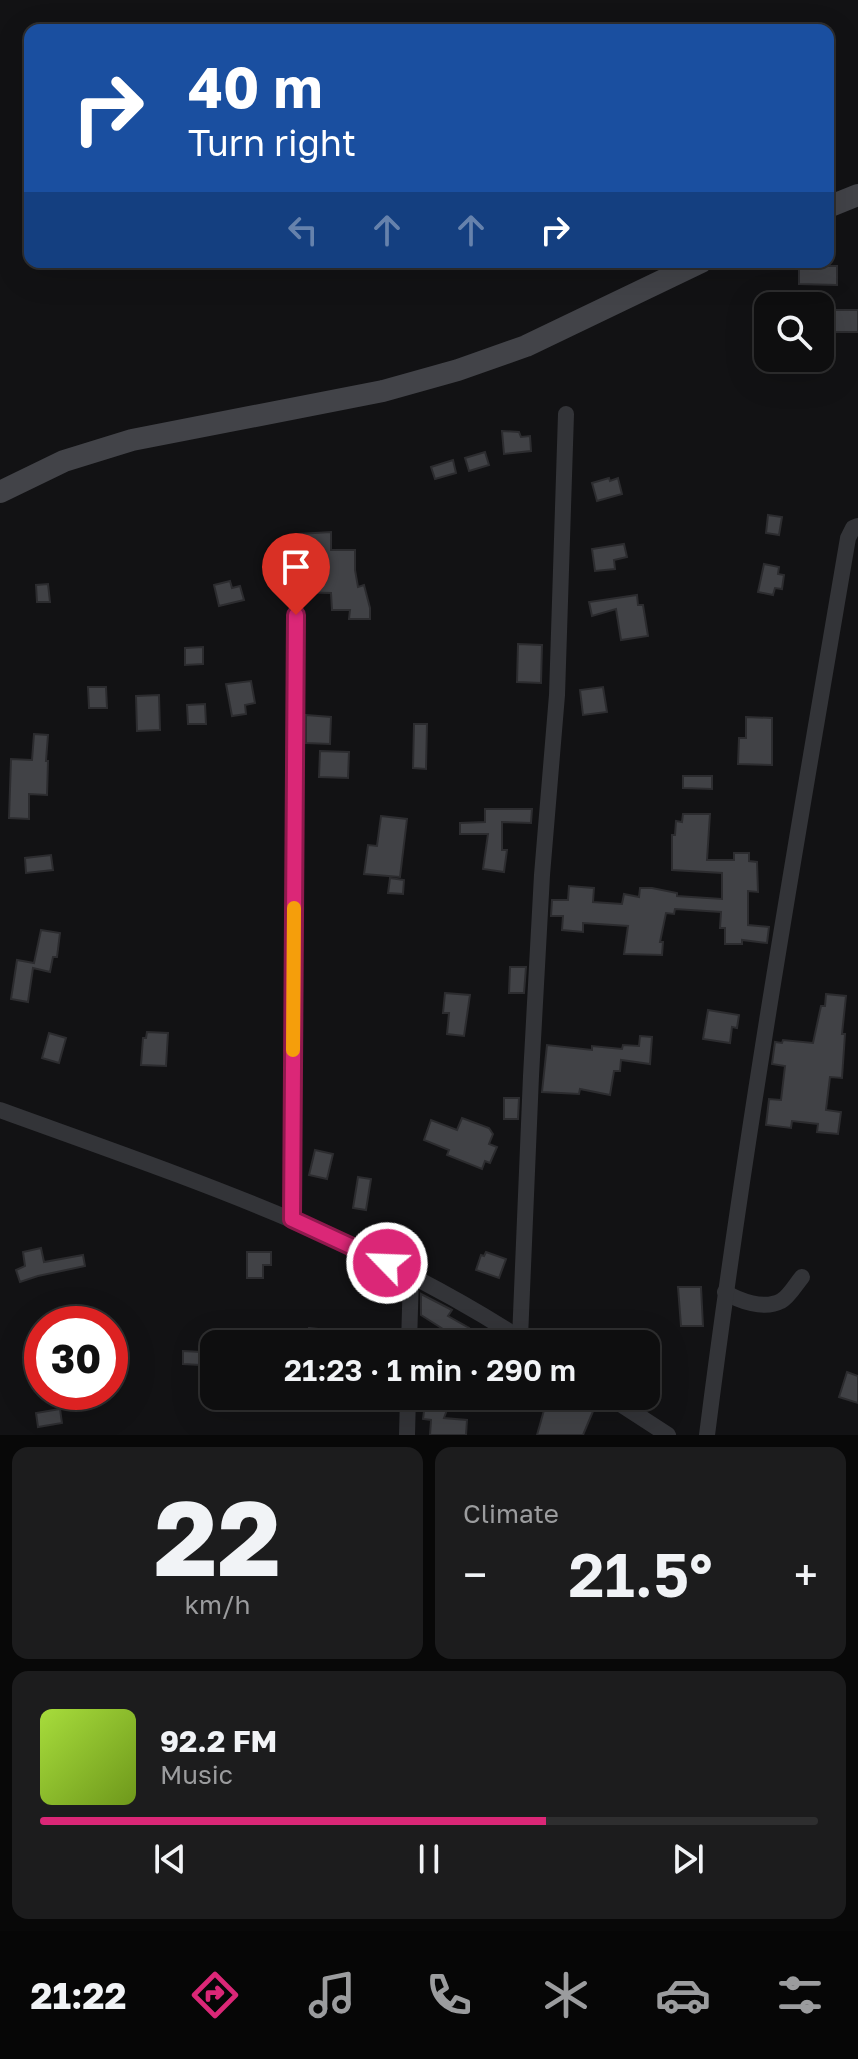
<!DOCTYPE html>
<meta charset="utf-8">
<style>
body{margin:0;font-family:"Golos Text",sans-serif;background:#1c1c1d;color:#f1f3f6;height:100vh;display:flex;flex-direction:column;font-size:30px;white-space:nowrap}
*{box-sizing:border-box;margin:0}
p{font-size:26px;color:#9b9c9e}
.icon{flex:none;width:44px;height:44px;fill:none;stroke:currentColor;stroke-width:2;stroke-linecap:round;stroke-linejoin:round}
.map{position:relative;height:1435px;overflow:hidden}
.sheet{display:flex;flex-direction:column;gap:12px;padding:12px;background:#080808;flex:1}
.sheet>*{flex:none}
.top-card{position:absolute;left:24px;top:24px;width:810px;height:244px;border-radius:16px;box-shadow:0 8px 32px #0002,0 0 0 2px #2e2e2f;background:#1a4fa0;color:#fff;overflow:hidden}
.tools{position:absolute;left:754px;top:292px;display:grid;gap:16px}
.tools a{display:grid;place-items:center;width:80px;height:80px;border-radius:16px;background:#0e0e0f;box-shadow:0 8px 32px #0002,0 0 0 2px #2e2e2f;font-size:40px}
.speed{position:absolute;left:24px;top:1306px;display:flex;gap:16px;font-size:40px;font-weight:700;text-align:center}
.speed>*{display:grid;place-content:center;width:104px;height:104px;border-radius:50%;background:#0e0e0f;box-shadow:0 8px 32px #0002,0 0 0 2px #2e2e2f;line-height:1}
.speed .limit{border:12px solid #d22;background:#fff;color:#111}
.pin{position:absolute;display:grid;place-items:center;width:68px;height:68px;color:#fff;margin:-82px -34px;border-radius:50% 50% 50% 0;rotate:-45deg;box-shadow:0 0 8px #0007}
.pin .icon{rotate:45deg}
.me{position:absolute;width:88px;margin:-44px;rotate:294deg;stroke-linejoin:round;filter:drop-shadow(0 0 6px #0008)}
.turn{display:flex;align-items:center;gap:28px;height:168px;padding:0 32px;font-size:36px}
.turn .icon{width:104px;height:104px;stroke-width:2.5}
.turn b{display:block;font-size:56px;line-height:68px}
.lanes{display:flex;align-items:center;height:76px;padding:0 32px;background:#0003;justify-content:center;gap:40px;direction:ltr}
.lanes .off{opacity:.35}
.big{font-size:60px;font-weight:600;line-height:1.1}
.sheet .card{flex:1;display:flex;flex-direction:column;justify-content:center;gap:12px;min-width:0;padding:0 28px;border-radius:16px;background:#1c1c1d}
.sheet .dial{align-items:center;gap:0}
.dial b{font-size:104px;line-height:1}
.song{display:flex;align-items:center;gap:24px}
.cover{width:96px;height:96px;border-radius:12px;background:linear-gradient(135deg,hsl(80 70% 55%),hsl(80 70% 35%))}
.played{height:8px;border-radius:4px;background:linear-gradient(90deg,#db2777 65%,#2e2e2f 65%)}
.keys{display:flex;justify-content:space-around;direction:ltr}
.heat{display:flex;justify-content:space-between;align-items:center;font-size:44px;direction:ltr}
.sheet .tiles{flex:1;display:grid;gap:12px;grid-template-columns:1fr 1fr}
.card:last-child{grid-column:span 2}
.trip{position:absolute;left:200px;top:1330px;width:460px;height:80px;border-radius:16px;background:#0e0e0f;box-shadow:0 8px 32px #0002,0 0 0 2px #2e2e2f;font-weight:600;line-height:80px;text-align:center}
.tab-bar{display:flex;height:128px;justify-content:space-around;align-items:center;background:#060606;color:#9b9c9e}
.tab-bar .icon{width:56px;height:56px}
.tab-bar .current{color:#db2777}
.tab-bar b{font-size:36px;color:#f1f3f6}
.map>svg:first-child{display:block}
.building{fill:#414246;stroke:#2c2c2f;stroke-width:2}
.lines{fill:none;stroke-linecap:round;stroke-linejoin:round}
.minor{stroke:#333438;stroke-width:16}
.secondary{stroke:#424348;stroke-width:22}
.route-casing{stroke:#8e194d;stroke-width:20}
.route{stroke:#db2777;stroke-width:14}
.slow{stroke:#f59e0b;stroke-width:14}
</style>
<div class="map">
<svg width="858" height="1435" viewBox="0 0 858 1435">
<rect width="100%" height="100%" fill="#121214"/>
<!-- building -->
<g class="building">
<path d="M799,266H837V285L799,284Z"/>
<path d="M823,310H858V332H822Z"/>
<path d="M502,431L519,432L521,437L530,436L531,451L504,454Z"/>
<path d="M485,452L489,465L469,471L465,458Z"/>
<path d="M453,460L456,473L435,479L431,467Z"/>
<path d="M609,478L610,481L618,478L622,494L597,501L592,483Z"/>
<path d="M768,515L782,517L779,535L766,533Z"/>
<path d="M331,532V550H355V570L358,587L364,585L370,608V619H349L350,610H332L331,593L297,592L298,534Z"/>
<path d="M624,544L627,557L614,560L615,569L595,571L592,549Z"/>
<path d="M764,564L779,567L778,574L784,575L782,589L775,588L773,595L758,592Z"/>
<path d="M230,581L232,588L240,586L244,600L219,606L214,585Z"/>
<path d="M48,584L50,602H37L36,585Z"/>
<path d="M637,595L638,605H643L648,636L621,640L616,609L592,616L589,602Z"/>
<path d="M518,644L542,645L541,683L517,682Z"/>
<path d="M203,647V664L185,665V648Z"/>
<path d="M251,681L255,703L245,705L246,714L232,716L226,684Z"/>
<path d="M88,687H106L107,708H89Z"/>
<path d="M603,687L607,712L583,715L580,690Z"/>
<path d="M159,695L160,730L137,731L136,696Z"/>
<path d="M205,704L206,724H188L187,705Z"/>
<path d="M306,715L331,717L330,744L306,743Z"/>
<path d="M746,717L772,718V765L738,764L739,738H746Z"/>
<path d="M414,724H427L426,769L413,768Z"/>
<path d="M34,734L48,735L46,761H48L47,795L29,794V819L9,818L11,759L32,760Z"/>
<path d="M320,751L349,752L348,778L319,777Z"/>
<path d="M683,776H712V789L683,788Z"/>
<path d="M485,809H532L531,823L502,822V850H507L504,872L483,869L488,834H460V823L485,822Z"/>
<path d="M683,814H710L707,860H734V853H749V861L757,862L758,892L748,891V925L769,927L767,943L742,940V944H725V928H720L721,912L675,909L674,914L666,913L660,942H663L662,955L624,954L628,926L583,923V932L562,930L563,916H551L552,900H568L569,886L594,888L593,902L622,904L624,894L639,897L640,888H652L677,893V896L722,899V873L672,870V835H675L676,821L682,822Z"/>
<path d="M381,816L407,819L400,877L364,874L368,845L377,846Z"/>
<path d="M51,855L53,870L26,873L25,858Z"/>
<path d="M390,878L404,880L403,894L388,893Z"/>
<path d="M41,930L60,933L57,957H53L50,972L33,968L28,1002L11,999L17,960L34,963Z"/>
<path d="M510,967H526L524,993H509Z"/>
<path d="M445,993L470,995L464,1036L447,1034L449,1013H443Z"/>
<path d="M826,994L846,996L842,1034H845L842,1078L830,1077L826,1110L841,1112L838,1134L817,1132L818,1124L792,1121L791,1128L766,1125L769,1099L781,1100L785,1066L772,1064L775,1042L782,1043L783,1040L813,1043L821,1006H825Z"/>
<path d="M708,1010L739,1015L737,1028L732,1027L730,1043L703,1039Z"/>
<path d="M147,1032L168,1033L166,1066L141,1065L143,1038H146Z"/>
<path d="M49,1033L66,1038L59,1063L42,1058Z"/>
<path d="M640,1036L652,1037L650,1064L621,1060L620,1071H614L610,1095L580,1089L579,1094L542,1092L547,1045L592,1050V1046L622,1049L623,1045L639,1046Z"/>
<path d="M504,1098H519L518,1119H504Z"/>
<path d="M462,1118L489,1128L493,1134L489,1144L497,1147L490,1163L485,1161L482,1169L447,1155L449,1150L424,1140L431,1120L457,1130Z"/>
<path d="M315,1150L333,1154L327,1179L309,1175Z"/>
<path d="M358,1177L371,1179L366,1210L353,1208Z"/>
<path d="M41,1248L44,1262L83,1255L85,1266L38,1276L20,1282L16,1270L25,1266L23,1252Z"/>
<path d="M247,1252H271V1265H263V1278H247Z"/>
<path d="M486,1252L506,1259L499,1278L476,1270L481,1255L484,1256Z"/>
<path d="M678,1287H701L703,1326H681Z"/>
<path d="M421,1294L452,1310L448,1316L469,1328L462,1341L421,1315Z"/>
<path d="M309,1328L336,1331L334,1344H308Z"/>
<path d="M183,1351L201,1352L200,1365L183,1364Z"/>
<path d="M847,1372L858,1376V1403L839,1397Z"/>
<path d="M426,1396H452L444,1418L467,1420L466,1435H430L431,1420L423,1419Z"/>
<path d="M548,1396H576L575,1401L594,1409L583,1435H537Z"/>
<path d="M60,1409L62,1423L38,1427L36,1413Z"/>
</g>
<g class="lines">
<!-- minor -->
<g class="minor">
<path d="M0,1110C179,1175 364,1236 524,1341"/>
<path d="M292,1219L296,615"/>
<path d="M725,1292C739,1301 764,1310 781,1301C789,1297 796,1284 802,1277"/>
<path d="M520,1338L531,1076L542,875L557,695L566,414"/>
<path d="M409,1344L411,1274"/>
<path d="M608,1396L668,1435"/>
<path d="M407,1435L408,1396"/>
<path d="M707,1435C745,1134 797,837 848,538L853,528L858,526"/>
</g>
<!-- secondary -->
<g class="secondary">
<path d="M828,207L858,195"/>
<path d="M0,492L64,461L132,440L383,391L458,370L526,346L701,262"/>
</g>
</g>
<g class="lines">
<defs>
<path id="route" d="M296,615L292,1219L387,1263"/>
</defs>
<!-- route casing -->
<use href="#route" class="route-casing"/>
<!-- route -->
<use href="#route" class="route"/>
<!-- slow -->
<path class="slow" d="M293,1050L294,908"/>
</g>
</svg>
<div class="tools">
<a><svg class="icon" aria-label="search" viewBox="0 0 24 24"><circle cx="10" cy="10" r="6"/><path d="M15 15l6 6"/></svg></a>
</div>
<div class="speed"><div class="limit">30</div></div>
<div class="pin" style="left:296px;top:615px;background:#d93025"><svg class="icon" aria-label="arrive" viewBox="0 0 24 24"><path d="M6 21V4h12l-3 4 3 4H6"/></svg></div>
<svg class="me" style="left:387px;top:1263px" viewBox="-20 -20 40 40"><circle r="17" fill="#db2777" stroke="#fff" stroke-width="3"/><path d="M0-11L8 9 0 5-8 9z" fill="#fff"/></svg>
<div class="trip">21:23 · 1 min · 290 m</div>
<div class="top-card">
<div class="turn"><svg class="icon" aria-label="right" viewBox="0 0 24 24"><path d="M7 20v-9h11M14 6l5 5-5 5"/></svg><div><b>40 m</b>Turn right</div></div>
<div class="lanes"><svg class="icon off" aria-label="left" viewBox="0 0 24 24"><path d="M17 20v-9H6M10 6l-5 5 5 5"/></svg><svg class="icon off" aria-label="ahead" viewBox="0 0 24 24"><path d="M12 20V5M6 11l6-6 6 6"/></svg><svg class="icon off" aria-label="ahead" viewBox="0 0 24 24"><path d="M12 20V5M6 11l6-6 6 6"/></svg><svg class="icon" aria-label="right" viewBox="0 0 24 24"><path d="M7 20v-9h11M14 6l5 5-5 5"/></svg></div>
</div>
</div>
<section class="sheet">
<div class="tiles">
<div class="card dial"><b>22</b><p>km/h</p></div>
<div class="card"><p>Climate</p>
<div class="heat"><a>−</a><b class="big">21.5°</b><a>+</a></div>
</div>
<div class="card">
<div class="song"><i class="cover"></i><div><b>92.2 FM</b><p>Music</p></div></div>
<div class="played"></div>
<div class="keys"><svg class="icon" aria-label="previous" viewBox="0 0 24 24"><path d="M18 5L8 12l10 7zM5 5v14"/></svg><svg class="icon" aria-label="pause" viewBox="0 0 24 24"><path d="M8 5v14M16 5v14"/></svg><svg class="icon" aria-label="next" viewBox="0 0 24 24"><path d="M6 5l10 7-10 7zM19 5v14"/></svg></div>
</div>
</div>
</section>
<nav class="tab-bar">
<b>21:22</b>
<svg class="icon current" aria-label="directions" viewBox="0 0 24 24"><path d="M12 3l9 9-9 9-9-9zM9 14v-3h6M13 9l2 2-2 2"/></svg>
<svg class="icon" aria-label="music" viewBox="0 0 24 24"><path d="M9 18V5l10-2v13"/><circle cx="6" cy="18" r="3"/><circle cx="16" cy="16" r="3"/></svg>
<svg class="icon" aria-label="phone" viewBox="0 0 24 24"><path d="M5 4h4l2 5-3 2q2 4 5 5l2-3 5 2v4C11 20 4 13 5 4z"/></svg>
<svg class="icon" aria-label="climate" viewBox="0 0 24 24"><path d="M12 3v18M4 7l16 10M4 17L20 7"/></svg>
<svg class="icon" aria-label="car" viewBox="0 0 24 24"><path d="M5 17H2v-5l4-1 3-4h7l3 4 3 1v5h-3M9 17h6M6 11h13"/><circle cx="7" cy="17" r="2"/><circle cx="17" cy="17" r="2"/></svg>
<svg class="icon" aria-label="filters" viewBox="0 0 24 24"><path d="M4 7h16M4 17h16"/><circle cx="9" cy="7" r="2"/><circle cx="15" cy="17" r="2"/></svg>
</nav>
